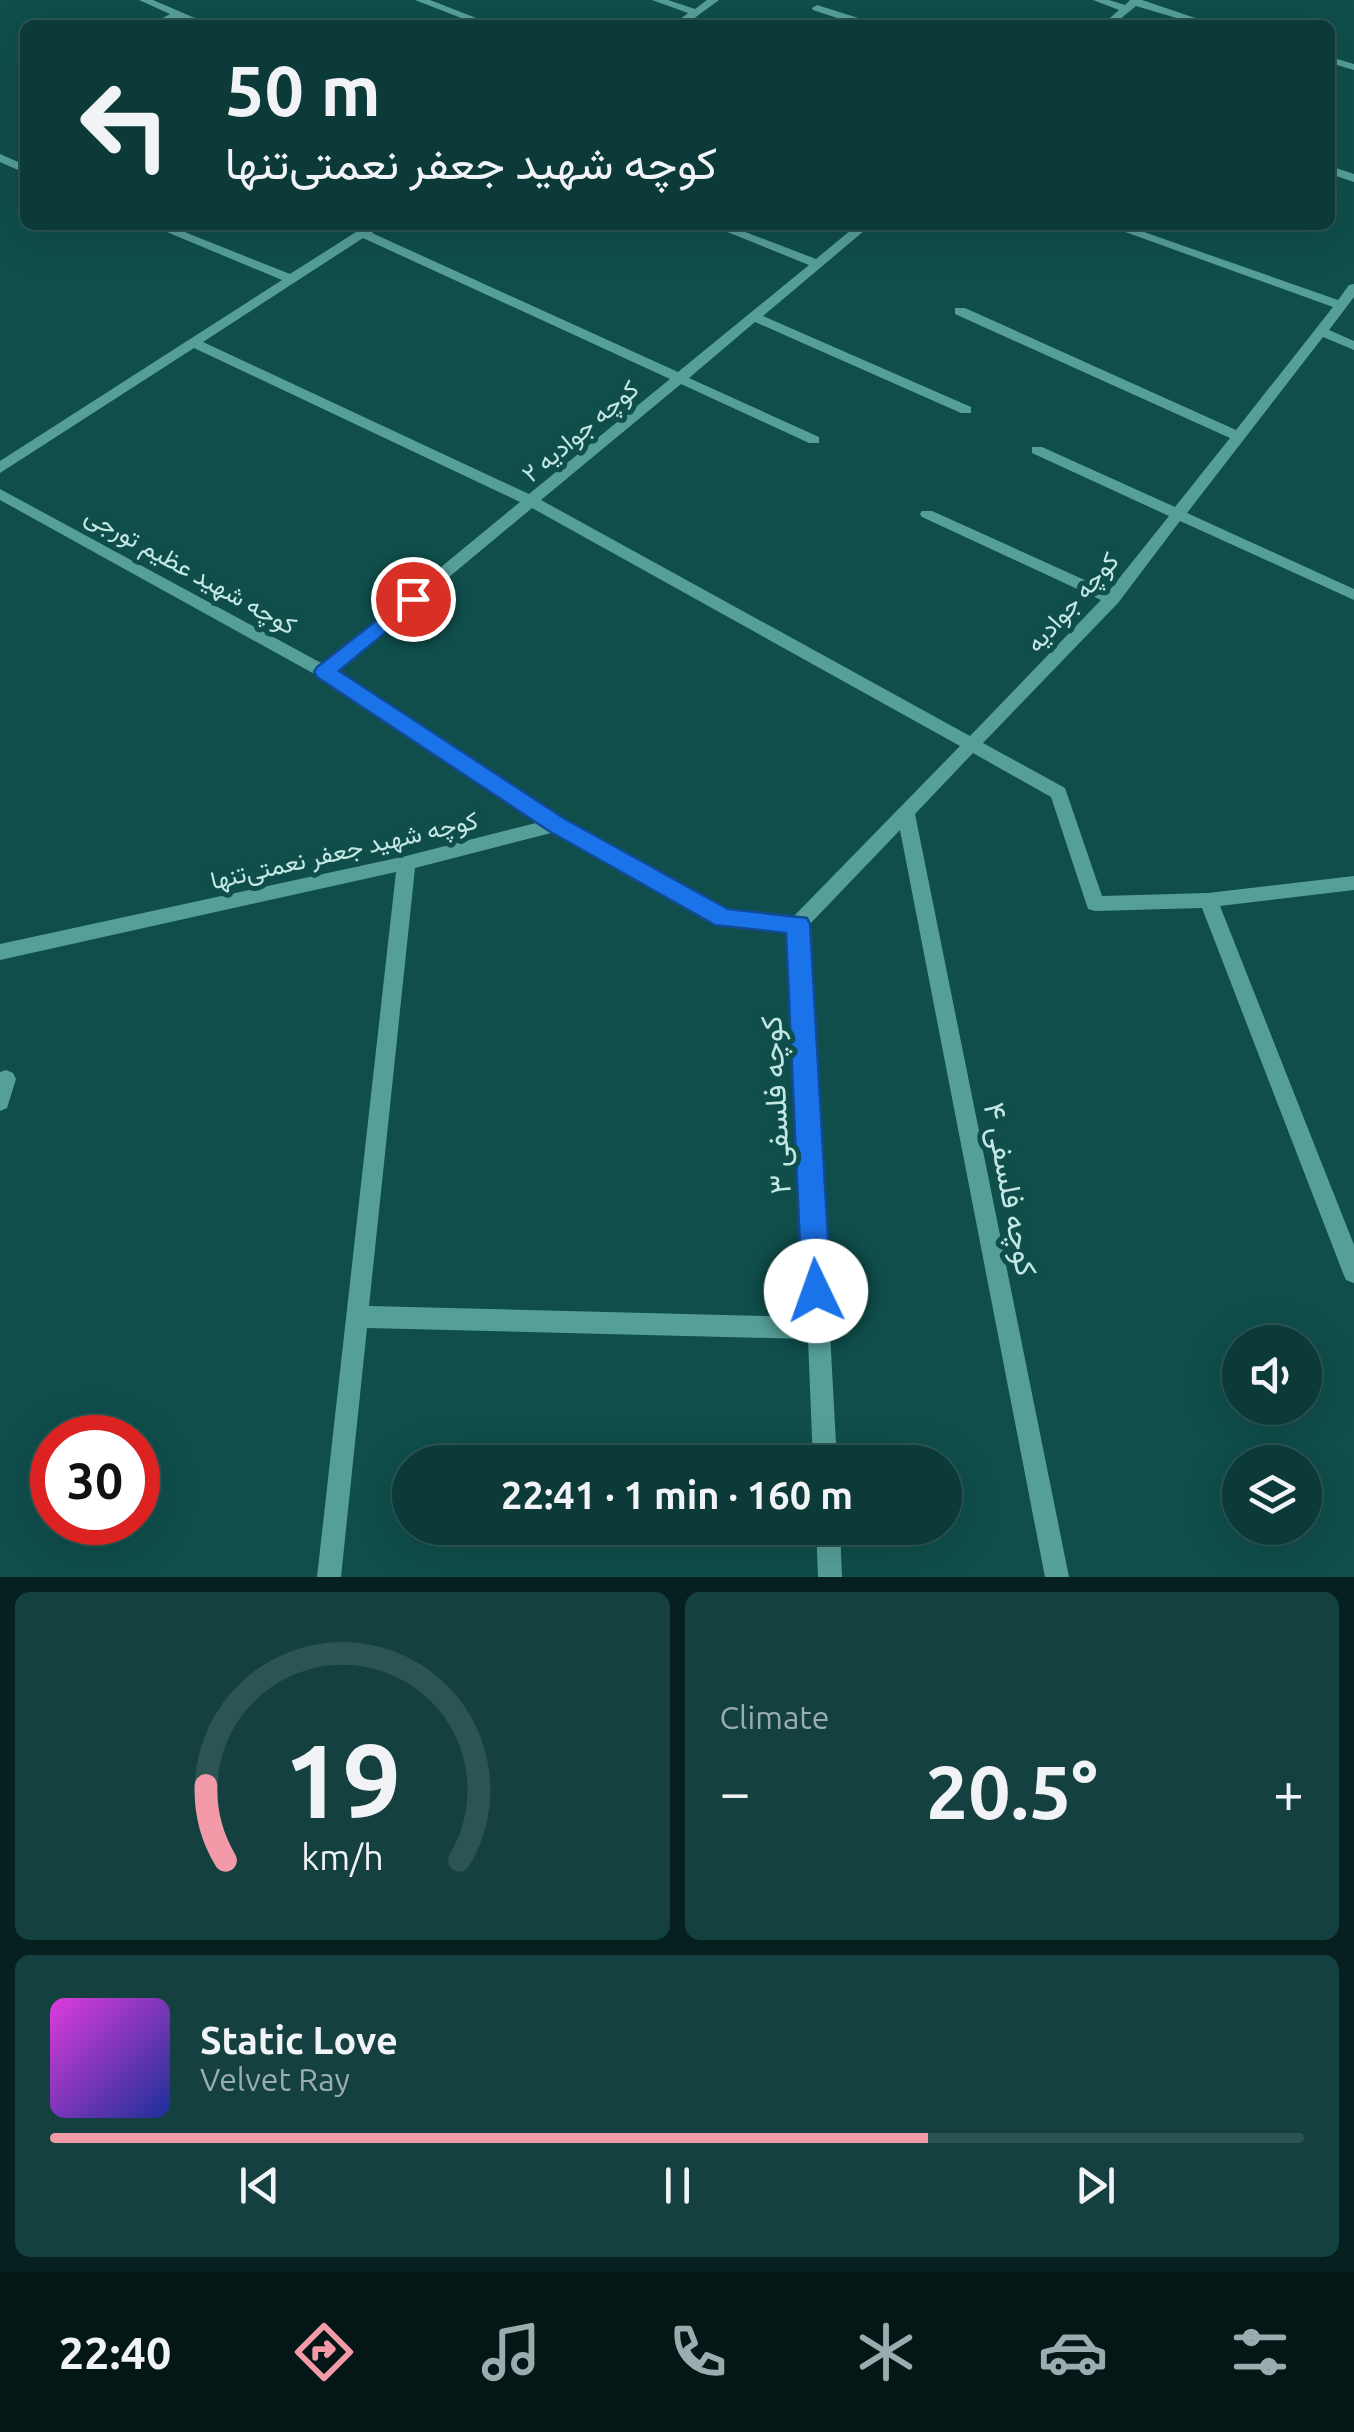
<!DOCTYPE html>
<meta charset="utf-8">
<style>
body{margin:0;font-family:Ubuntu,Vazirmatn,sans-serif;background:#144140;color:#f1f3f6;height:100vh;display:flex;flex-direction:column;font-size:38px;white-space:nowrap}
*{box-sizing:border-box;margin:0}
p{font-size:32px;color:#9aadae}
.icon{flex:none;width:55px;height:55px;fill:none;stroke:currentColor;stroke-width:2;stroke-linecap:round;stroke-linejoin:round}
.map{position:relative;height:1577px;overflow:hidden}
.panel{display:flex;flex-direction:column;gap:15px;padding:15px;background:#06201f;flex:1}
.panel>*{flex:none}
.top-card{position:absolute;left:20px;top:20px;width:1315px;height:210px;border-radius:15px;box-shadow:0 10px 40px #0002,0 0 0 2px #2b5453;background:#0b3a38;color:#f1f3f6;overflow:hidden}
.controls{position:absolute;left:1222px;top:1325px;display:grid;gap:20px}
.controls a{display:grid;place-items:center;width:100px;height:100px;border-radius:50%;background:#0b3a38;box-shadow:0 10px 40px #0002,0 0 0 2px #2b5453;font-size:50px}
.speed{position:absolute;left:30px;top:1415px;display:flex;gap:20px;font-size:50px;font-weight:700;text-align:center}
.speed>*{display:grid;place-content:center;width:130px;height:130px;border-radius:50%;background:#0b3a38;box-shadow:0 10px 40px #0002,0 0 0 2px #2b5453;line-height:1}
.speed .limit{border:15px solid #d22;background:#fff;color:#111}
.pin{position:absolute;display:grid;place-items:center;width:85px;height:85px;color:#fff;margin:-42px;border:5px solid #fff;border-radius:50%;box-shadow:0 2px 10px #0007}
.me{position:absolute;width:110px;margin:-55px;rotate:357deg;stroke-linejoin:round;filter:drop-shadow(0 0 8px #0008)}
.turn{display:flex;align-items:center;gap:35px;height:210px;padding:0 40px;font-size:45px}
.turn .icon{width:130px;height:130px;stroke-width:2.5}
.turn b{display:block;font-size:70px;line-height:85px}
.big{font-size:75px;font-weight:700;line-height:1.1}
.panel .tile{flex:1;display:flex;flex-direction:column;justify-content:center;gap:15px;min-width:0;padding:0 35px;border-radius:15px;background:#144140}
.panel .dial{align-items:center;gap:0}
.dial svg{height:260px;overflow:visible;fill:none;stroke:#2b5453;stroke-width:7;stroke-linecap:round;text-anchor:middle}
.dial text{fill:#f1f3f6;stroke:none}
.song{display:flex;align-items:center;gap:30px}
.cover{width:120px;height:120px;border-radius:15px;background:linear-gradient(135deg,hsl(300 70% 55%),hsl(230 70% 35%))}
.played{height:10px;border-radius:5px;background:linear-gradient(90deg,#f39aa9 70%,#2b5453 70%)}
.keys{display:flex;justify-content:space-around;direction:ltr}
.heat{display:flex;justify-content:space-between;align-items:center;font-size:55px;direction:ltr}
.panel .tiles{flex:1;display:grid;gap:15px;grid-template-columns:1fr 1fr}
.tile:last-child{grid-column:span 2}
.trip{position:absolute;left:392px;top:1445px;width:570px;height:100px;border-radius:50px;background:#0b3a38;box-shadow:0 10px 40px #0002,0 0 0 2px #2b5453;font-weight:700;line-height:100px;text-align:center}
.tab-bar{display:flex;height:160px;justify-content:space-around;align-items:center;background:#041716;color:#9aadae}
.tab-bar .icon{width:70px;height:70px}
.tab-bar .active{color:#f39aa9}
.tab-bar b{font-size:45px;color:#f1f3f6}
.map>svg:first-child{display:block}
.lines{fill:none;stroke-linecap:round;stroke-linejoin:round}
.minor{fill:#569f99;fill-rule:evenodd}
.route{fill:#1a73e8;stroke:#114b97;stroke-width:2.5}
.labels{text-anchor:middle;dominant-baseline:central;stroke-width:10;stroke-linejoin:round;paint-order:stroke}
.street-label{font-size:25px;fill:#c3e7e3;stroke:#0f4e4b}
.near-street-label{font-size:30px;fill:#c3e7e3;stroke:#0f4e4b}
</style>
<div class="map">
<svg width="1354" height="1577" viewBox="0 0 1354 1577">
<rect width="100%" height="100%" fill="#0f4e4b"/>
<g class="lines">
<!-- minor -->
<g class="minor">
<path d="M139,0H153L211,25H197L179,18L164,25H150L170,14Z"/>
<path d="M415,0H430L494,25H479Z"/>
<path d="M652,0H668L695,9L707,0H719L685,25H673L688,13Z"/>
<path d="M1093,0H1109L1125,5L1130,0H1142L1216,25H1200L1136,6L1113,25H1102L1119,10Z"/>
<path d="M817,5L874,23L875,25H859L813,10L812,8Z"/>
<path d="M1330,57L1354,64V70L1330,63Z"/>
<path d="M0,154L25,165V173L0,162Z"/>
<path d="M1330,166L1354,174V182L1330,174Z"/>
<path d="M150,225H167L290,274L367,225H381L372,233L678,372L809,265L710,225H727L816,259L857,225H871L763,316L971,407V413H961L755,322L689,378L819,437V443H809L681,384L541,500L970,736L1101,600L922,517L920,514L922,511H932L1109,591L1169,516L1032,453V447H1042L1175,507L1230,438L955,314V308H965L1236,430L1333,307L1106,225H1124L1338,300L1349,285L1354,284V297L1329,330L1354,341V350L1323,337L1187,513L1354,589V600L1180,521L1118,603L983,743L1065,788L1102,896L1208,893L1354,876V890L1220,906L1354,1245V1283L1346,1280L1343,1273L1202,908L1095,911L1088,909L1051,797L973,753L915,814L1069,1577H1045L900,830L808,926L837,1462H813L808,1339L367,1328L341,1577H317L396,872L0,960V944L406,856L540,822L318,676L0,500V489L323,664L520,502L194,348L0,473V461L282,280ZM363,238L670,379L529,494L203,342ZM532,508L960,746L794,916L727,911L563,820L335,672ZM555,832L717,923L789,931L807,1317L369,1306L415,868Z"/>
<path d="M6,1070L13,1073L16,1079L7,1108L0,1111V1072Z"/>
<path d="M816,1528H840L842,1577H818Z"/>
</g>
</g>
<!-- route -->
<path class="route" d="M413,592L423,599L420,604L339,671L565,819L728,909L807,918L810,924L831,1291L827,1301L816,1305L806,1301L802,1291L786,933L715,925L549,831L317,677L314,672L317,667Z"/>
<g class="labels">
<!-- street labels -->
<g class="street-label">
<text transform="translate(580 431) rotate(-40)">کوچه جوادیه ۲</text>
<text transform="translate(191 570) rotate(29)">کوچه شهید عظیم تورجی</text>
<text transform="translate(1072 602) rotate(-48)">کوچه جوادیه</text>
<text transform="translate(344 850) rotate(-13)">کوچه شهید جعفر نعمتی‌تنها</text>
</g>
<!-- near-street labels -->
<g class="near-street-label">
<text transform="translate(775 1105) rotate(-93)">کوچه فلسفی ۳</text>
<text transform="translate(1011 1189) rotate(79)">کوچه فلسفی ۴</text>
</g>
</g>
</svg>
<div class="controls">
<a><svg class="icon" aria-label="sound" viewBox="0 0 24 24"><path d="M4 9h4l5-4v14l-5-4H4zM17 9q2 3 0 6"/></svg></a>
<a><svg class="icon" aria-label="layers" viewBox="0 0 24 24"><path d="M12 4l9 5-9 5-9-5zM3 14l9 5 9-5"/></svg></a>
</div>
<div class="speed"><div class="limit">30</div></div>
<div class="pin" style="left:413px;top:599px;background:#d93025"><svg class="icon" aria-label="arrive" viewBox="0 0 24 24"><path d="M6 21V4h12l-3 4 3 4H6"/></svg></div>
<svg class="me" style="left:816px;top:1291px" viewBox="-20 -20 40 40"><circle r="19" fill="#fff"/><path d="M0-13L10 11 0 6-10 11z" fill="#1a73e8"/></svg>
<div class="trip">22:41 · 1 min · 160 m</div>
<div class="top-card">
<div class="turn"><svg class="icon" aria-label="left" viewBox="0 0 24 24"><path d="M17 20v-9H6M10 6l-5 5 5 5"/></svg><div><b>50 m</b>کوچه شهید جعفر نعمتی‌تنها</div></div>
</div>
</div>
<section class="panel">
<div class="tiles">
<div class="tile dial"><svg viewBox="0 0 100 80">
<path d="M14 69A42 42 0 1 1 86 69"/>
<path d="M14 69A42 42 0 0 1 8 46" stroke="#f39aa9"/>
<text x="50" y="56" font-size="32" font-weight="700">19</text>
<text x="50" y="72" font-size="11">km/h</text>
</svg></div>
<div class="tile"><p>Climate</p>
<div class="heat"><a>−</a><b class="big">20.5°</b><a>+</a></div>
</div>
<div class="tile">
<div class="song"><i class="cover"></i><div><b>Static Love</b><p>Velvet Ray</p></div></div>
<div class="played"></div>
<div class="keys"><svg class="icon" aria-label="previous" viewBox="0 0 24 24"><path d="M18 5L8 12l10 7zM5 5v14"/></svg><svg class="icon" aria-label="pause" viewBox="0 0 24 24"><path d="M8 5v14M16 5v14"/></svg><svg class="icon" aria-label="next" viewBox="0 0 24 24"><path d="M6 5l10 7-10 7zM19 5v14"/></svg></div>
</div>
</div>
</section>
<nav class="tab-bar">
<b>22:40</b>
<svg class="icon active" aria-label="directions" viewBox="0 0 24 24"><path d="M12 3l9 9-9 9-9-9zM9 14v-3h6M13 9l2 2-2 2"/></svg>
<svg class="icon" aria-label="music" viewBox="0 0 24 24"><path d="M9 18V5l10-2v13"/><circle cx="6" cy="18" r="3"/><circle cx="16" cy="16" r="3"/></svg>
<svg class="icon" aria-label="phone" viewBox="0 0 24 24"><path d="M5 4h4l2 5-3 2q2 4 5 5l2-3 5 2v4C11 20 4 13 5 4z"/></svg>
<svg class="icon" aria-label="climate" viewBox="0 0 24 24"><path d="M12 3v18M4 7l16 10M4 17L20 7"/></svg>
<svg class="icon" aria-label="car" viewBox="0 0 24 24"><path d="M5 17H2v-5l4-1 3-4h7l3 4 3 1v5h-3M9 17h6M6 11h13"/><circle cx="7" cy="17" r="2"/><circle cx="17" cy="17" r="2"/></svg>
<svg class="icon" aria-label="filters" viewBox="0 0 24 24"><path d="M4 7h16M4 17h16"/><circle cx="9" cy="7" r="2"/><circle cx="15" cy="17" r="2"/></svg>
</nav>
